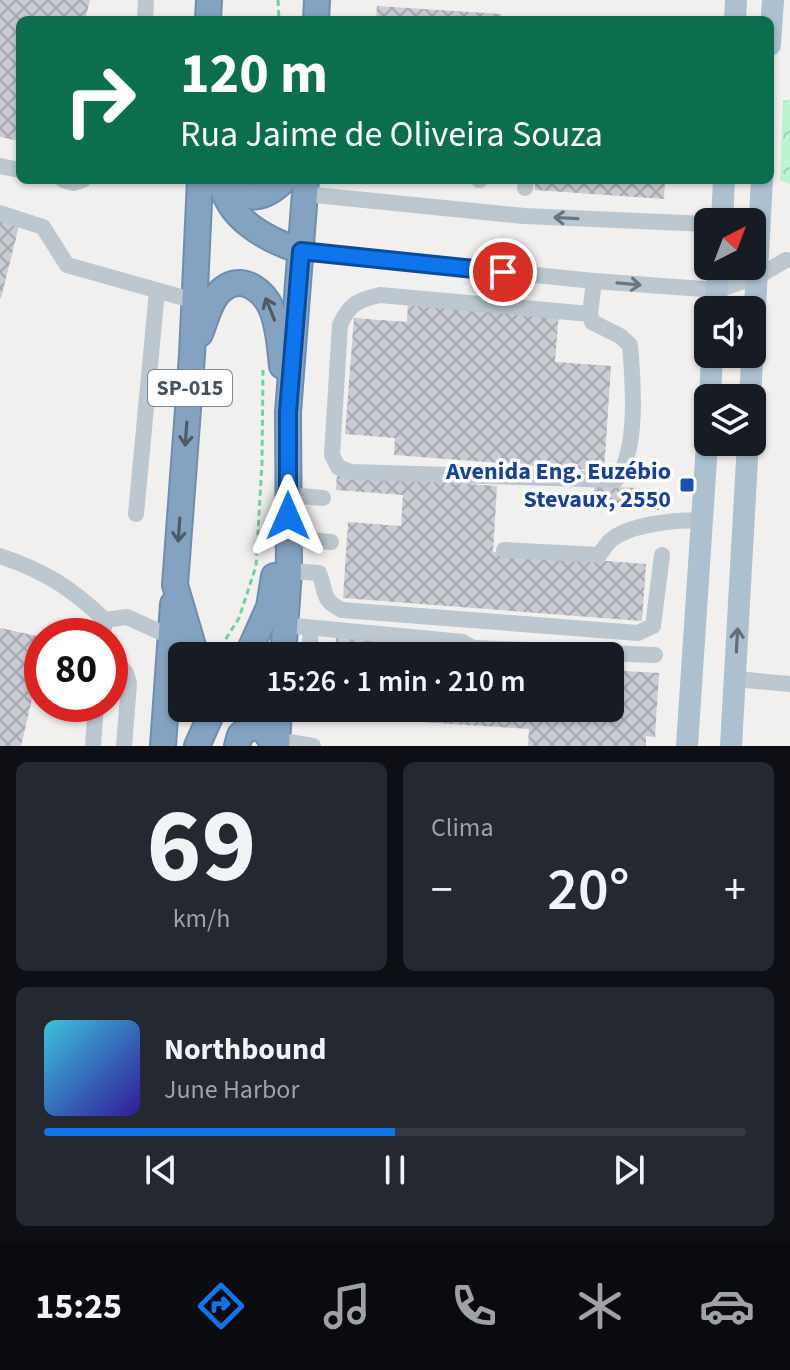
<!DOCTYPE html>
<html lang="pt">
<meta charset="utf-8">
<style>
body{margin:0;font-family:"Source Sans 3",sans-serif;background:#242831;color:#f1f3f6;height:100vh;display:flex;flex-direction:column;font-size:30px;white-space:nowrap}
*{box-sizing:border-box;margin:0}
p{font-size:26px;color:#9ea1a6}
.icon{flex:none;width:44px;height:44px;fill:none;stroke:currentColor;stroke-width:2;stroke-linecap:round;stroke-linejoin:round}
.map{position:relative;height:746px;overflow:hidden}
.panel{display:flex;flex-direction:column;gap:16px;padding:16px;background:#0d0f14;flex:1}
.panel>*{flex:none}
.top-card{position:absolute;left:16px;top:16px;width:758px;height:168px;border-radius:12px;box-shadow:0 2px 6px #0004;background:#0b6e4f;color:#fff;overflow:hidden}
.needle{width:52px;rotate:42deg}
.tools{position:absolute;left:694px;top:208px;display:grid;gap:16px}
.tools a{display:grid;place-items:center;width:72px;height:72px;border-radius:12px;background:#171b24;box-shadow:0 2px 6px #0004;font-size:40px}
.speed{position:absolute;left:24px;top:618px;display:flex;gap:16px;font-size:40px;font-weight:700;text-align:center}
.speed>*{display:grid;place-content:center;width:104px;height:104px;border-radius:50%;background:#171b24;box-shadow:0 2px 6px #0004;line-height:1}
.speed .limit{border:12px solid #d22;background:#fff;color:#111}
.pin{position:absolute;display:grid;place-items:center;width:68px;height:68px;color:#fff;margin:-34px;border:4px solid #fff;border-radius:50%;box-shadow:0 2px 8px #0007}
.me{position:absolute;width:88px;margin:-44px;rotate:0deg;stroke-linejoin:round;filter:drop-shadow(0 0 6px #0008)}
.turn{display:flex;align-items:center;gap:28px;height:168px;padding:0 32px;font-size:36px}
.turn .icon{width:104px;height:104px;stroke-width:2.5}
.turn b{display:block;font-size:56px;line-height:68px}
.big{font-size:60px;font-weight:600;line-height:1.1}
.panel .tile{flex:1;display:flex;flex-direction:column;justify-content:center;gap:12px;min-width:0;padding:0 28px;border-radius:12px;background:#242831}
.panel .dial{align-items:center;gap:0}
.dial b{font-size:104px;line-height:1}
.song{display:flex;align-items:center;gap:24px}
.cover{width:96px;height:96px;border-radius:12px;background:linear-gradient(135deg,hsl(190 70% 55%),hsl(250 70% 35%))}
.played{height:8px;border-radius:4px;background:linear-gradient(90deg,#0f75ec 50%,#363941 50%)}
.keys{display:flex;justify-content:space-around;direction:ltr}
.heat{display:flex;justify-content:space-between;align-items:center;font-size:44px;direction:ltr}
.panel .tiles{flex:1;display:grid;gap:16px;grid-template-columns:1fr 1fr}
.tile:last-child{grid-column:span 2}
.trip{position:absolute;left:168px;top:642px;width:456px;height:80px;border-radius:12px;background:#171b24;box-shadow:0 2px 6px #0004;font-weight:600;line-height:80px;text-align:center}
.tab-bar{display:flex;height:128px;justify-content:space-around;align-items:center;background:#090b0e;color:#9ea1a6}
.tab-bar .icon{width:56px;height:56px}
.tab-bar .active{color:#0f75ec}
.tab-bar b{font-size:36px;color:#f1f3f6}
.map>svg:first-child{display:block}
.park{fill:url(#park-crowns)}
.building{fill:url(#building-cross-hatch)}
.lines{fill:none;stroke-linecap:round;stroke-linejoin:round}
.highway-casing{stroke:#6f8ead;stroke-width:28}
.path{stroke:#71d2a0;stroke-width:3;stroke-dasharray:6 4;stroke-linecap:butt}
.minor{stroke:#bcc7cf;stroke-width:16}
.major{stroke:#adc0d0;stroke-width:22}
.highway{stroke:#84a3c1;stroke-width:24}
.oneway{stroke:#697680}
.oneway2{stroke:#4c5b68}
.oneway3{stroke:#606e7a}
.route-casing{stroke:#0a4c99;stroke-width:20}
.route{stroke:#0f75ec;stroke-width:14}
.transit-dot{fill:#1a4fb4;stroke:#fff;stroke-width:3}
.labels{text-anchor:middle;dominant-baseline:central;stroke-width:7;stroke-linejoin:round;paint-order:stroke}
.shield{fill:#fff;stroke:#7e878e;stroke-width:2}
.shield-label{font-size:22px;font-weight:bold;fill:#46535e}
.transit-label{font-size:24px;font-weight:bold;fill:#164399;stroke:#fff;text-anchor:end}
</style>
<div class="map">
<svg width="790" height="746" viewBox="0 0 790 746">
<defs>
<pattern id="park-crowns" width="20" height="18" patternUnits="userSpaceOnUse" patternTransform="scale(2)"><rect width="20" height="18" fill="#bbf2cf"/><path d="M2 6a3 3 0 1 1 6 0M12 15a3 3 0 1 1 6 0" fill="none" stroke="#a2d1b4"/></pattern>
<pattern id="building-cross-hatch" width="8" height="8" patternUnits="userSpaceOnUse" patternTransform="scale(2)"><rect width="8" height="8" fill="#c9ccd2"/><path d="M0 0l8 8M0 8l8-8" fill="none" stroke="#a5a8ae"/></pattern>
</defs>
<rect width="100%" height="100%" fill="#f2efef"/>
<!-- park -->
<path class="park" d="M790,99V184L780,180L783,101Z"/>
<!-- building -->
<g class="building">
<path d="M0,0H90L85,20H20V141L0,137Z"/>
<path d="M377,6L501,14V20H376Z"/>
<path d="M535,180H665L664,199L535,190Z"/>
<path d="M0,217L20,222L1,298H0Z"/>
<path d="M408,300L559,311L555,362L611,366L604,471L394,455L395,438L345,434L354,318L407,322Z"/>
<path d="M337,474L497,486L493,552L646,564L642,621L343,598L348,522L401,526L403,495L336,490Z"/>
<path d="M594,486L660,489L659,510L593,508Z"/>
<path d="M0,628L42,637V656L21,746H0Z"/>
<path d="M336,638L449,645V656H335Z"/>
<path d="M610,670L659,673L655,737L646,736V746H528L529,729L331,716L332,708H610Z"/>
</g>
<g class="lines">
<defs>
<g id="highway">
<path d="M208,20L209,0"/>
<path d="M316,20L317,0"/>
<path d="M221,180C227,219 267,240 301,251"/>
<path d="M223,191C250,198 263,202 284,180"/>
<path d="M200,334C206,320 210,298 223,289C243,273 265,292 272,310C279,327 280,348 282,366"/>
<path d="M196,656L175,585L192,355L200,180"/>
<path d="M247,656L269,607L274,576"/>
<path d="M283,656L289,571L288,412L306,180"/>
<path d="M163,746L173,604"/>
<path d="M197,746L214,708"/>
<path d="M237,746L240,735L252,726L264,730L275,746"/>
<path d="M277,746L279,708"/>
</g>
</defs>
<!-- highway casing -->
<use href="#highway" class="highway-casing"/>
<!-- path -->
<g class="path">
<path d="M278,0L279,20"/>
<path d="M215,656L239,618L256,566L262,463L263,370"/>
</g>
<!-- minor -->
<g class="minor">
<path d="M145,20L146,0"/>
<path d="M0,166L20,170"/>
<path d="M63,180L74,183L83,180"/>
<path d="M479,180H480"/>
<path d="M525,188L526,180"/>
<path d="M305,194L524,216L708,224"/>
<path d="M0,213L43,227L67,265L195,301"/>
<path d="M301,251L594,281L717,290L757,277L786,260"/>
<path d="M590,314L380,295C358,300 349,304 340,325L332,455L338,467L350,472L616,480C639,450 633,381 630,345L620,336L592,322L590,314L594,281"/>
<path d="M288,495L323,498"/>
<path d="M136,514L157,291"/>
<path d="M289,538L331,542"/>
<path d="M504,550L599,555C603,550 607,543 611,540C630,524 679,519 702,521"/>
<path d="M0,556C45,571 71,588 105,620L127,617L171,637"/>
<path d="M289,571L319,573C327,592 320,599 342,610L638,633L653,626L662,555"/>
<path d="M285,625L463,642L473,648L655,655"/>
<path d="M103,636L105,620"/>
<path d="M110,656L126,673L129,683L124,746"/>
<path d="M309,656L311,628"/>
<path d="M735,679L790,684"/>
<path d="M277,740L313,746"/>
<path d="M93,746L96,704"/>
</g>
<!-- major -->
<g class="major">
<path d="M735,20L736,0"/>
<path d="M770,45L773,0"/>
<path d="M722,222L724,180"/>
<path d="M715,310L719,266"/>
<path d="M710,398L712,354"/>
<path d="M750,398L762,180"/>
<path d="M687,746L708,429"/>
<path d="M731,746L748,442"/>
</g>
<!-- highway -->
<use href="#highway" class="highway"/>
</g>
<!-- one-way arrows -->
<defs><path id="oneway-shaft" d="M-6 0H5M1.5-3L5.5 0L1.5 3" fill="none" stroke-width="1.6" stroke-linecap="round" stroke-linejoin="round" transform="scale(2)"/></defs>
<g class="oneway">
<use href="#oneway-shaft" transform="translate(566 218) rotate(-177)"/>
<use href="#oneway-shaft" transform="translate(629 284) rotate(5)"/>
</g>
<g class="oneway2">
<use href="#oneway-shaft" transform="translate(270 309) rotate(-112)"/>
<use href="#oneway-shaft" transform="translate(186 434) rotate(94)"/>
<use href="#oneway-shaft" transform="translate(179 530) rotate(94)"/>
</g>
<use class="oneway3" href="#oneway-shaft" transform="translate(737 640) rotate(-87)"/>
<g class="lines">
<defs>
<path id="route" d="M288,516V412L301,251L503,272"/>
</defs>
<!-- route casing -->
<use href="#route" class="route-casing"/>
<!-- route -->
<use href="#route" class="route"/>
</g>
<!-- markers -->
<rect class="transit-dot" x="679" y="477" width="16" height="16" rx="4"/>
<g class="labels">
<!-- shield labels -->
<rect class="shield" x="148" y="370" width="84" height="36" rx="6"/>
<g class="shield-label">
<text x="190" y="388">SP-015</text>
</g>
<!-- transit labels -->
<g class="transit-label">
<text x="671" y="471">Avenida Eng. Euzébio<tspan x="671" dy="28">Stevaux, 2550</tspan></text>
</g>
</g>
</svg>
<div class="tools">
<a><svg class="needle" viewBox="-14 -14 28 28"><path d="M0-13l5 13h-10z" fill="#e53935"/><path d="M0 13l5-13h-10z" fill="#9ea1a6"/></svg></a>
<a><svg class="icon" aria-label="sound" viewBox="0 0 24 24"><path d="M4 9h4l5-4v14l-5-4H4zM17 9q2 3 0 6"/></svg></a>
<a><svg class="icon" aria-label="layers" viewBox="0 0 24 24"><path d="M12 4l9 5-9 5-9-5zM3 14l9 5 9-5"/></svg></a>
</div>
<div class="speed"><div class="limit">80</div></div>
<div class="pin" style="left:503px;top:272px;background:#d93025"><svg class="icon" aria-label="arrive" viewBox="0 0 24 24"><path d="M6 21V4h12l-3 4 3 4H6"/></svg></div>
<svg class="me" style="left:288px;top:516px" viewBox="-20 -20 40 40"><path d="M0-17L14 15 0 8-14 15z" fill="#0f75ec" stroke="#fff" stroke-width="4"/></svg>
<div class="trip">15:26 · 1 min · 210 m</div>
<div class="top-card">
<div class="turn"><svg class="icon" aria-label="right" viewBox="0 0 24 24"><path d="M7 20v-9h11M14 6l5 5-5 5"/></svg><div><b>120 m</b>Rua Jaime de Oliveira Souza</div></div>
</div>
</div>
<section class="panel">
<div class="tiles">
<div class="tile dial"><b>69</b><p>km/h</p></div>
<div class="tile"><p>Clima</p>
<div class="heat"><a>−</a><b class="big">20°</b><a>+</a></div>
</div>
<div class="tile">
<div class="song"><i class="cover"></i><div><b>Northbound</b><p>June Harbor</p></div></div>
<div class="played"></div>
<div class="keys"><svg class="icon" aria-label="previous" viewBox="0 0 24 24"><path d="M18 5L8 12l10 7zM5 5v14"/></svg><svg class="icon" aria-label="pause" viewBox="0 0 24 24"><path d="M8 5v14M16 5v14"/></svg><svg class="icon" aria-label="next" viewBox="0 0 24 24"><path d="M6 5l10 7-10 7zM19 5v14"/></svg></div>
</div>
</div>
</section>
<nav class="tab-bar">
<b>15:25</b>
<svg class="icon active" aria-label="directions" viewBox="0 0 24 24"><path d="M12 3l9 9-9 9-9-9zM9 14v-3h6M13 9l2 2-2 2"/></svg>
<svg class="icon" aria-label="music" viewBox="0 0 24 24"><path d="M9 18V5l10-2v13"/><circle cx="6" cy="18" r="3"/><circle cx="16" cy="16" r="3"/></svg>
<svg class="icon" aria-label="phone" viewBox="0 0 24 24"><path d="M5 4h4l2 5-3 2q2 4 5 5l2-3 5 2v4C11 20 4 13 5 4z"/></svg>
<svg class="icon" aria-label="climate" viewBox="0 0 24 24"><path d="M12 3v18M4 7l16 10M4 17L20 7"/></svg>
<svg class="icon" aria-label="car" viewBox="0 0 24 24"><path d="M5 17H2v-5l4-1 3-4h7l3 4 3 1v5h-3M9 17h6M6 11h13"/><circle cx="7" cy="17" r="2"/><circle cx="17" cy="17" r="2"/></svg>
</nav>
